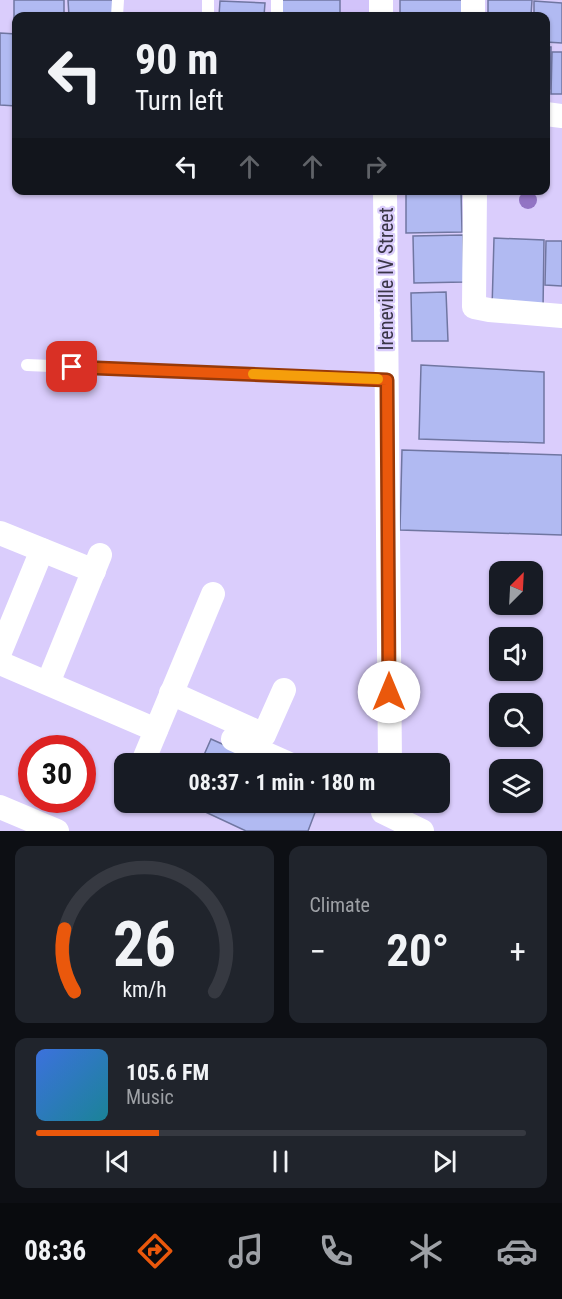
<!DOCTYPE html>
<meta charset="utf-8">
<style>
body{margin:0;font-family:"Roboto Condensed",sans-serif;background:#20242c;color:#f1f3f6;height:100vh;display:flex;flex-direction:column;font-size:22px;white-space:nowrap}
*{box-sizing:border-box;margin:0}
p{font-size:20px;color:#9ea1a6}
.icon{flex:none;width:33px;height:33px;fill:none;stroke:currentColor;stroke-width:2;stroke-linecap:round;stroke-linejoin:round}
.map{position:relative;height:831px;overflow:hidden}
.drawer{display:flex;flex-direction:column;gap:15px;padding:15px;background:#0d0f14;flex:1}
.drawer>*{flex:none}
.banner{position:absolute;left:12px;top:12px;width:538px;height:183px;border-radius:12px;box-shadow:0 2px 4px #0004;background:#171b24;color:#f1f3f6;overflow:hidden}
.needle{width:39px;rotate:24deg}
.controls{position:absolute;left:489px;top:561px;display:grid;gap:12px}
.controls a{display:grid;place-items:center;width:54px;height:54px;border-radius:12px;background:#171b24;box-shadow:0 2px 4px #0004;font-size:30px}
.speed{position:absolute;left:18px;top:735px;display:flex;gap:12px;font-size:30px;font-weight:700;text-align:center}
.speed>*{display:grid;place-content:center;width:78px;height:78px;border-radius:50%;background:#171b24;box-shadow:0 2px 4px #0004;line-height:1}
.speed .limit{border:9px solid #d22;background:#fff;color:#111}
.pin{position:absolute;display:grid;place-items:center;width:51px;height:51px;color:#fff;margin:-26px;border-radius:12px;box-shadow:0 3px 9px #0006}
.me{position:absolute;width:66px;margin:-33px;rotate:0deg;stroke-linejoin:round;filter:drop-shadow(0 0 4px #0008)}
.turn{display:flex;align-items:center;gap:21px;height:126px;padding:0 24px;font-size:27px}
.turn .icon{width:78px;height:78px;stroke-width:2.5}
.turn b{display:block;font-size:42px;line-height:51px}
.lanes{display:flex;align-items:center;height:57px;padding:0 24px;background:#0003;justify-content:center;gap:30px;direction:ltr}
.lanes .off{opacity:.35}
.big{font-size:45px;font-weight:700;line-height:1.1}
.drawer .tile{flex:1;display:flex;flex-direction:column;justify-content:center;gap:9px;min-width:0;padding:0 21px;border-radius:12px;background:#20242c}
.drawer .dial{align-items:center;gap:0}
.dial svg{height:156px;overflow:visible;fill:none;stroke:#363941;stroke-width:7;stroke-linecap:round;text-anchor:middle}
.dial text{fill:#f1f3f6;stroke:none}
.song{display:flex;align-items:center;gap:18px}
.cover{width:72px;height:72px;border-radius:9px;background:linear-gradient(135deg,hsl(220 70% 55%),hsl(190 70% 35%))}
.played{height:6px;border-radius:3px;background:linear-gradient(90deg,#ea580c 25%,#363941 25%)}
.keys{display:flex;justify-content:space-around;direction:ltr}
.heat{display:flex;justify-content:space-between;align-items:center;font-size:33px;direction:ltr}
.drawer .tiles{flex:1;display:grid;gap:15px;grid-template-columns:1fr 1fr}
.tile:last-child{grid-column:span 2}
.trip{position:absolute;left:114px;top:753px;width:336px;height:60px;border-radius:12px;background:#171b24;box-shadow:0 2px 4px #0004;font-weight:700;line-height:60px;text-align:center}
.tab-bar{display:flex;height:96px;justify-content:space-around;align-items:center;background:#090b0e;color:#9ea1a6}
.tab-bar .icon{width:42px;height:42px}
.tab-bar .current{color:#ea580c}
.tab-bar b{font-size:27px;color:#f1f3f6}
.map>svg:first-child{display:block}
.built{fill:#d2c3fa}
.building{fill:#b1baf2;stroke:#7076a1;stroke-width:1.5}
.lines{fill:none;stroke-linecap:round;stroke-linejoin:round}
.lane{stroke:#fff;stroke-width:12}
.street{stroke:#fff;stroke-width:24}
.tree{fill:#9274c4}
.route-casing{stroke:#983908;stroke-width:15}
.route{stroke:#ea580c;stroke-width:10}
.slow{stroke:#f59e0b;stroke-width:10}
.labels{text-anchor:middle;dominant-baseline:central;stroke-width:4.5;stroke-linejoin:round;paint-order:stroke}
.street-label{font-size:20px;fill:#3a3547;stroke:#dacdfc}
</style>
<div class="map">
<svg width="562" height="831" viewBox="0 0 562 831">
<rect width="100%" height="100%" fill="#dacdfc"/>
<!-- built -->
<rect class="built" x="273" y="0" width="107" height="16"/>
<!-- building -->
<g class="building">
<path d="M14,0H64V16L14,18Z"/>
<path d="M68,0H115L116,16H69Z"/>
<rect x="282" y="0" width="58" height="16"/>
<path d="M400,0H464L465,16H400Z"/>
<path d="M488,0H532L531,16H488Z"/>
<path d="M220,1L265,3L264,16H219Z"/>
<path d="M534,1L562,3V43L546,42V16H534Z"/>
<path d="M0,33L16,34V106L0,105Z"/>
<path d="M546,47H551L550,89H546Z"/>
<path d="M552,52H562V94H551Z"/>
<path d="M406,190H461L462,232L406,233Z"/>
<path d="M463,235L464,282L414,283L413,236Z"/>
<path d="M494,238L544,240L543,310L492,309Z"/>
<path d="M546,241H562V286L545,285Z"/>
<path d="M446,292L448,341H412L411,293Z"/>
<path d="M421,365L544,372V443L419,439Z"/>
<path d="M402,450L562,455V535L400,530Z"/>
<path d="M211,739L267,764H200Z"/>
<path d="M184,802H319L308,831H246Z"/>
</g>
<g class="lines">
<!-- lane -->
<g class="lane">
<path d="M208,0V16"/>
<path d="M277,0V16"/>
<path d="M117,16L118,0"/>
<path d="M27,365L387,380"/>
</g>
<!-- street -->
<g class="street">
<path d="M381,0V16"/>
<path d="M473,0V16"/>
<path d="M546,114L562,116"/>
<path d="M385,190L390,764"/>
<path d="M475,190L474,307L489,310L562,316"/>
<path d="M0,533L94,571"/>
<path d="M0,652L42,550"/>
<path d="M0,663L156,730"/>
<path d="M48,683L100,555"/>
<path d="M171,693L264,735L284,690"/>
<path d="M233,739L289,764"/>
<path d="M142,764L213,594"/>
<path d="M0,807L57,831"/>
<path d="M383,812L422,831"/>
</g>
</g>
<!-- trees -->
<circle class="tree" cx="528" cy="200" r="9"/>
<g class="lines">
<defs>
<path id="route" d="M72,367L387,380L389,692"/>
</defs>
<!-- route casing -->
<use href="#route" class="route-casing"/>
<!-- route -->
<use href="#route" class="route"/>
<!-- slow -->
<path class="slow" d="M253,374L378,379"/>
</g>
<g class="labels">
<!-- street labels -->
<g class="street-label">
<text transform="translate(386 279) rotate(-90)">Ireneville IV Street</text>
</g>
</g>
</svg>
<div class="controls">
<a><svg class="needle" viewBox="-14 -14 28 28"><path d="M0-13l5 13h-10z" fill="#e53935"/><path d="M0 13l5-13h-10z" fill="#9ea1a6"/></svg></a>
<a><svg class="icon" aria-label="sound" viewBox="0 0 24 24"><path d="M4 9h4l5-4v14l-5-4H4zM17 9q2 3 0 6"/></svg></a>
<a><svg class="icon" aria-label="search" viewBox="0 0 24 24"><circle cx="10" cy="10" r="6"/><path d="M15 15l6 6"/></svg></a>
<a><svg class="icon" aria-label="layers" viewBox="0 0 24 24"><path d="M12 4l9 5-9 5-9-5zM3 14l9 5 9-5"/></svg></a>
</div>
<div class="speed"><div class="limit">30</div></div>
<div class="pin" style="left:72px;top:367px;background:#d93025"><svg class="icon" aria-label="arrive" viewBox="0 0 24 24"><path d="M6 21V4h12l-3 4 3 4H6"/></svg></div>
<svg class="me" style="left:389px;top:692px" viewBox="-20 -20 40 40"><circle r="19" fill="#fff"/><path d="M0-13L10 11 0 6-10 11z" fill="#ea580c"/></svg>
<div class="trip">08:37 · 1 min · 180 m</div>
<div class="banner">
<div class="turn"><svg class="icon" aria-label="left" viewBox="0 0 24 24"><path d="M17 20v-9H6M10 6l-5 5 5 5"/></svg><div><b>90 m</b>Turn left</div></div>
<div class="lanes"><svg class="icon" aria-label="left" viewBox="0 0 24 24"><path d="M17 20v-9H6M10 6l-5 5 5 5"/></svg><svg class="icon off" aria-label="ahead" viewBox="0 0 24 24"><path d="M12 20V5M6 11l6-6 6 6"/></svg><svg class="icon off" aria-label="ahead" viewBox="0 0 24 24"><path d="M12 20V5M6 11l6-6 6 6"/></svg><svg class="icon off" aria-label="right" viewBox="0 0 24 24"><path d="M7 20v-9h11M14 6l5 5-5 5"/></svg></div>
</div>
</div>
<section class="drawer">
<div class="tiles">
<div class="tile dial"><svg viewBox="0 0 100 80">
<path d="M14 69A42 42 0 1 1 86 69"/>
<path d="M14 69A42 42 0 0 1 9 37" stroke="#ea580c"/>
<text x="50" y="56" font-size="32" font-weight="700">26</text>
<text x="50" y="72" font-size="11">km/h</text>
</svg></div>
<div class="tile"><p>Climate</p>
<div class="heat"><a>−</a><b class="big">20°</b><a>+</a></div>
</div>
<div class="tile">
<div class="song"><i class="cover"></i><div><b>105.6 FM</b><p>Music</p></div></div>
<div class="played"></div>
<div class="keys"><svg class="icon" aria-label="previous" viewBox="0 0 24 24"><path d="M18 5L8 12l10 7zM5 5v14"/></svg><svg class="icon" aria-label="pause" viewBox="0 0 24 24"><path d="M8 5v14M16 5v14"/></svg><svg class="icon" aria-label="next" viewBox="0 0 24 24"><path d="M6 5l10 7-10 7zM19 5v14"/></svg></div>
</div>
</div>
</section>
<nav class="tab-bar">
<b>08:36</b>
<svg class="icon current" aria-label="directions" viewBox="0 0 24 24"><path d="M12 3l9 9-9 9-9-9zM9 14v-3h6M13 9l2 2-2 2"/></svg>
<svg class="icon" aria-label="music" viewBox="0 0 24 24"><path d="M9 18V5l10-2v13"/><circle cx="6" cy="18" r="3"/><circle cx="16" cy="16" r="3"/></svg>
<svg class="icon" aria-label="phone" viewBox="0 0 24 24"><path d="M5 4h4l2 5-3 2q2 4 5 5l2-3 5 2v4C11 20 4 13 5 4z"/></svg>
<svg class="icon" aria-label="climate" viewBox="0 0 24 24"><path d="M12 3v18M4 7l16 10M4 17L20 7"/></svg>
<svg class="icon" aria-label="car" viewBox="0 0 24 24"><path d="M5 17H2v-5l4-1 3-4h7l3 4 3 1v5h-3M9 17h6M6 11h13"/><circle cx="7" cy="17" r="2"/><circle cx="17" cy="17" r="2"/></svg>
</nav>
